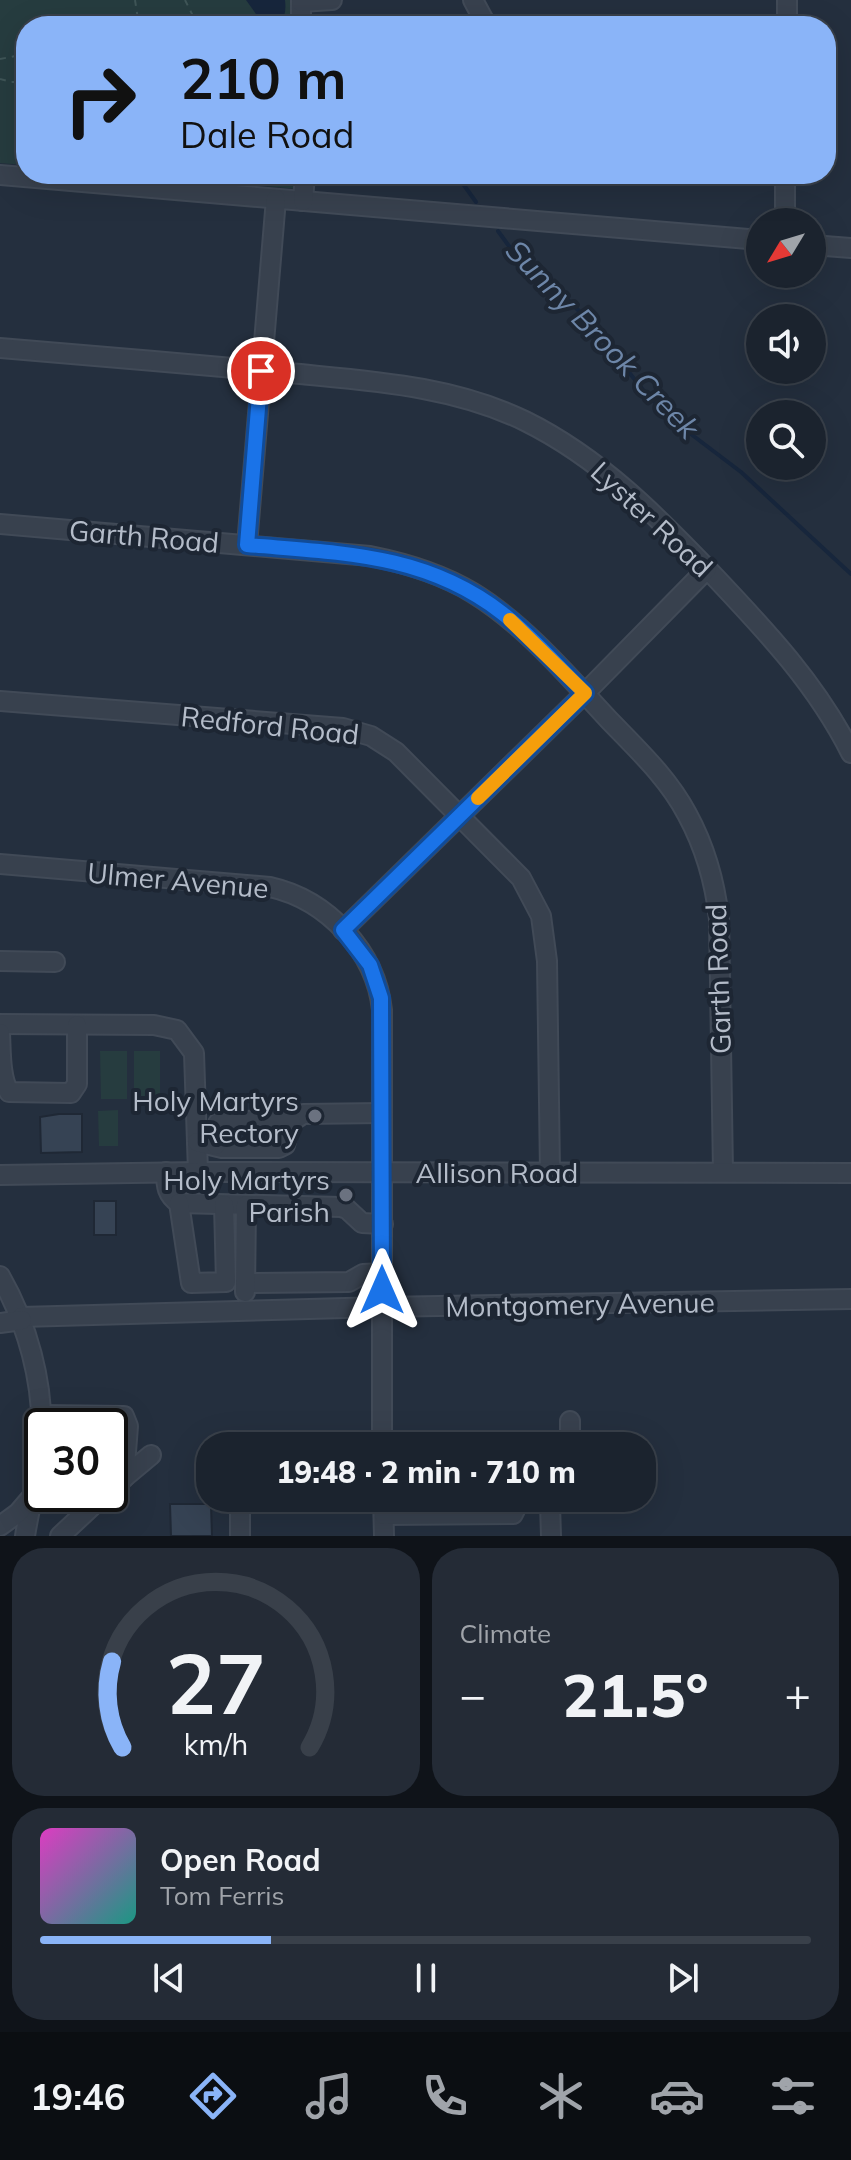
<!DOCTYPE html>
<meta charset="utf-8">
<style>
body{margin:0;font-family:Mulish,sans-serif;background:#242b36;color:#f1f3f6;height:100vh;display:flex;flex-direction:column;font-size:30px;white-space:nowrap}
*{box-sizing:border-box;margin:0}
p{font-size:26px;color:#a0a4aa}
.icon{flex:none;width:44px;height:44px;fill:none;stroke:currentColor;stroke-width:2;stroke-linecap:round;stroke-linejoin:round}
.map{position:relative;height:1536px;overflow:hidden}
.side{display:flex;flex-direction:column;gap:12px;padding:12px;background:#0f1319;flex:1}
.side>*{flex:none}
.banner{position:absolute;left:16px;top:16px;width:820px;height:168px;border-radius:32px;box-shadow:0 8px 32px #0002,0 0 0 2px #39404a;background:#8ab4f8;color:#111;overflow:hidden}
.needle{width:52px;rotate:232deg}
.buttons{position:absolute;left:746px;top:208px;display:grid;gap:16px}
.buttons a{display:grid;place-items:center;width:80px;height:80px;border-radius:50%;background:#1b232e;box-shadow:0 8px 32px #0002,0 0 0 2px #39404a;font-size:40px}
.speed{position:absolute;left:24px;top:1408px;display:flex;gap:16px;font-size:40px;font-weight:700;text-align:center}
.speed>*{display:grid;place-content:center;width:104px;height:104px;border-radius:50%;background:#1b232e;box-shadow:0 8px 32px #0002,0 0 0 2px #39404a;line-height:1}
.speed .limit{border:4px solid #111;border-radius:12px;background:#fff;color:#111}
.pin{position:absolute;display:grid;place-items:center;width:68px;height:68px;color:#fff;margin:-34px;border:4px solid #fff;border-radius:50%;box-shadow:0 2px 8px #0007}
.me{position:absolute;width:88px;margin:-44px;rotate:0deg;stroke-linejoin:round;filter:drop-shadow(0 0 6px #0008)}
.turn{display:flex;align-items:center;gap:28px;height:168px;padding:0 32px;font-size:36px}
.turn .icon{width:104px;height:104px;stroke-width:2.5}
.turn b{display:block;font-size:56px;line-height:68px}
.big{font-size:60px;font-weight:800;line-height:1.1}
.side .widget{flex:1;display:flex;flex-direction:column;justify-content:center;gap:12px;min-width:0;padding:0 28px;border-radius:32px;background:#242b36}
.side .dial{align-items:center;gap:0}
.dial svg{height:208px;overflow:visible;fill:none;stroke:#39404a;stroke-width:7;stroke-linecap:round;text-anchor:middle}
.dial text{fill:#f1f3f6;stroke:none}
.song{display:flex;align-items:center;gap:24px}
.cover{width:96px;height:96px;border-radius:12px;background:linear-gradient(135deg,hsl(310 70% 55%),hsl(170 70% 35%))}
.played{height:8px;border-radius:4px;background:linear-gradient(90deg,#8ab4f8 30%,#39404a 30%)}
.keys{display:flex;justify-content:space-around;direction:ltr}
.heat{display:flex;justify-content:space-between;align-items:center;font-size:44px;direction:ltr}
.side .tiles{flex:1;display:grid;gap:12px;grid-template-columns:1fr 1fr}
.widget:last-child{grid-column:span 2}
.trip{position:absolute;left:196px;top:1432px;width:460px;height:80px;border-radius:32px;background:#1b232e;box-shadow:0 8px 32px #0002,0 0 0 2px #39404a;font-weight:800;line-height:80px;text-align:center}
.menu{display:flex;height:128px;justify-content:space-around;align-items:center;background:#0b0e12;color:#a0a4aa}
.menu .icon{width:56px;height:56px}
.menu .current{color:#8ab4f8}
.menu b{font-size:36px;color:#f1f3f6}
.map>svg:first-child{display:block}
.green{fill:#263c3f}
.water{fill:#17263c}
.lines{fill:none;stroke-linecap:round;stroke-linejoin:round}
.stream{stroke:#17263c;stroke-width:4}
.building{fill:#364354;stroke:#1f2835;stroke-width:2}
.minor-casing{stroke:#414a57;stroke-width:22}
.path{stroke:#3f5557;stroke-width:2;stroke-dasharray:6 6;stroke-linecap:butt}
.minor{stroke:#38414e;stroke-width:18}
.route-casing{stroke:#114b97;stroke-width:20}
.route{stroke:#1a73e8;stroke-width:14}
.slow{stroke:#f59e0b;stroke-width:14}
.worship-dot{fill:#6b7280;stroke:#1d2633;stroke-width:3}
.labels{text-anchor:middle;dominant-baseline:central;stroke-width:8;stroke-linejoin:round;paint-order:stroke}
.street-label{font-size:28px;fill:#b4bcc9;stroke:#1d2633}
.poi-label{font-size:28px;fill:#b4bcc9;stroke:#1d2633;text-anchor:end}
.water-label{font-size:30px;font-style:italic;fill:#6d86a8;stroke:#1d2633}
</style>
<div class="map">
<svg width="851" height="1536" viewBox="0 0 851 1536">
<rect width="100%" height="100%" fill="#242f3e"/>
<!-- green -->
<g class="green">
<path d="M0,0H294L295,26H26V165L0,163Z"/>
<path d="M130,174H297L298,189Z"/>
<path d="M100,1051H127V1099H101Z"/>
<rect x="134" y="1051" width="26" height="49"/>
<path d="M118,1110V1146H99L98,1111Z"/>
</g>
<!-- water -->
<path class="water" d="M246,0H285C287,17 282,28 263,24Z"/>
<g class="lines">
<!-- stream -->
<g class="stream">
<path d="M456,174L476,202"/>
<path d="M498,231L514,253L558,290L586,318L643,390L679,425L741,472L851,574"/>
</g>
</g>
<!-- building -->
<g class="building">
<path d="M59,1114H82V1152L41,1153L40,1117Z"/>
<rect x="94" y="1201" width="22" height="34"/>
<path d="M170,1504H211L212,1536H171Z"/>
</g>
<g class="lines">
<defs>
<g id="minor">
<path d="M301,0V26"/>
<path d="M473,0L487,26"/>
<path d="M301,2L332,0"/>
<path d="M787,26V0"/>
<path d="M0,175L760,240"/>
<path d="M303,201L305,174"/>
<path d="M785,222V174"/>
<path d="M812,245L851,248"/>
<path d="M0,348C96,356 193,364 289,373C369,381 451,385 525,421C600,458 658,517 715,577C767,632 817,685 851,753"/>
<path d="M0,524L370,556C405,563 442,574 473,593C524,624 569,677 610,721C638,750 668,778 687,814C705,847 715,882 719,919L723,1172"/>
<path d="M247,545L276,199"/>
<path d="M0,701L343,728L371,736L396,752L521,878L541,916L547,961L550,1172"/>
<path d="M0,864L270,887C328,900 376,952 382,1010V1446"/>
<path d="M343,930L585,693L707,569"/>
<path d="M0,961L55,962"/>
<path d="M0,1024L154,1025L177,1030L194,1053L198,1172"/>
<path d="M0,1033C1,1051 0,1077 9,1092L71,1093L77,1084V1025"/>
<path d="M197,1142L222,1148H279L285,1145L291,1122L303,1114L382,1113"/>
<path d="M216,1145L218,1123L272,1119L291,1122"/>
<path d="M166,1172C166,1186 167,1195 179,1203L341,1207L347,1209L362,1223L383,1224"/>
<path d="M0,1175L198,1172L851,1173"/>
<path d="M179,1203L191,1283L226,1282L224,1205"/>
<path d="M0,1276C27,1323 44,1383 41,1438C40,1470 30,1504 25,1536"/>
<path d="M245,1283L349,1282L363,1274L382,1273"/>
<path d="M245,1292L246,1205"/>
<path d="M21,1317L382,1307L851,1299"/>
<path d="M0,1323L22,1320"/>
<path d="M41,1415L124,1416L128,1426L124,1478"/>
<path d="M427,1442L510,1441L515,1446"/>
<path d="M570,1446V1421"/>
<path d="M121,1480L151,1455"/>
<path d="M383,1498L384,1536"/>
<path d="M240,1499V1536"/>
<path d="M384,1515L513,1514L521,1498"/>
<path d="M0,1526L18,1513L30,1499"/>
<path d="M60,1536L105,1494"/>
<path d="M551,1536L550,1504L570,1501V1498"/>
</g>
</defs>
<!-- minor casing -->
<use href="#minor" class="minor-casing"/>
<!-- path -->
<g class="path">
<path d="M135,0L139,26"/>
<path d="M185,0L198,26"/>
<path d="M0,59L26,54"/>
<path d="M0,79L11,82H26"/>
<path d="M252,174L274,177L290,174"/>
</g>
<!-- minor -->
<use href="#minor" class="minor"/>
</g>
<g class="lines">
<defs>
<path id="route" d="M261,371L247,545C339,553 425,553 502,613C532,636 558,667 585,693L343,930L370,965L381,998L382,1290"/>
</defs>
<!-- route casing -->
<use href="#route" class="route-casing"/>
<!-- route -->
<use href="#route" class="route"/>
<!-- slow -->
<path class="slow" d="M478,798L585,693L510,620"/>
</g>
<!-- markers -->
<g class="worship-dot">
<circle cx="315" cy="1116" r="8"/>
<circle cx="346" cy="1195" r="8"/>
</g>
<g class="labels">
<!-- street labels -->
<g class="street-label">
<text transform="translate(652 519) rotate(43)">Lyster Road</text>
<text transform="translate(144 536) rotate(5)">Garth Road</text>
<text transform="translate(270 725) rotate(6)">Redford Road</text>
<text transform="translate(178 880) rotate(5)">Ulmer Avenue</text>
<text transform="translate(718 979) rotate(-92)">Garth Road</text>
<text x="497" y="1172">Allison Road</text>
<text transform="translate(580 1304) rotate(-1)">Montgomery Avenue</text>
</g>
<!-- poi labels -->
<g class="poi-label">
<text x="299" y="1100">Holy Martyrs<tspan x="299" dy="32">Rectory</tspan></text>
<text x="330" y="1179">Holy Martyrs<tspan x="330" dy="32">Parish</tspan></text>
</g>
<!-- water labels -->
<g class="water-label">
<text transform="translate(603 339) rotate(46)">Sunny Brook Creek</text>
</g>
</g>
</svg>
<div class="buttons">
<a><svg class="needle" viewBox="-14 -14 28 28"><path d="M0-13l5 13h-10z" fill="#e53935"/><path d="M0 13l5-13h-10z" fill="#a0a4aa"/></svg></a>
<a><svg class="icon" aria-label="sound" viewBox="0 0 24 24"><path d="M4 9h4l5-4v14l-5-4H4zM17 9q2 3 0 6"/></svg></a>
<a><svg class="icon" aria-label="search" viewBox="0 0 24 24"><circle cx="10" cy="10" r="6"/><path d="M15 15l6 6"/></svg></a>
</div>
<div class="speed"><div class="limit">30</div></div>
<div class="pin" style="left:261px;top:371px;background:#d93025"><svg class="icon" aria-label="arrive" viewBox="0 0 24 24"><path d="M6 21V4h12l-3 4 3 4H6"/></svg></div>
<svg class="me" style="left:382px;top:1290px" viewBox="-20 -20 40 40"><path d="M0-17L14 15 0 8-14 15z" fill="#1a73e8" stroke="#fff" stroke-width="4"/></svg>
<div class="trip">19:48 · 2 min · 710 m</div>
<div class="banner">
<div class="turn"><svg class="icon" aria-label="right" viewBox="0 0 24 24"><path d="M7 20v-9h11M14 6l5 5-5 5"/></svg><div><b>210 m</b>Dale Road</div></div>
</div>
</div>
<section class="side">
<div class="tiles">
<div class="widget dial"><svg viewBox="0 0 100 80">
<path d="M14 69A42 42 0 1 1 86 69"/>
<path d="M14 69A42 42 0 0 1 10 36" stroke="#8ab4f8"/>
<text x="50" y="56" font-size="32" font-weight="700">27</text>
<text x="50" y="72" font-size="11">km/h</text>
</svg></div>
<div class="widget"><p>Climate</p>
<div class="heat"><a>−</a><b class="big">21.5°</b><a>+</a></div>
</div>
<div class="widget">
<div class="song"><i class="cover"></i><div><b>Open Road</b><p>Tom Ferris</p></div></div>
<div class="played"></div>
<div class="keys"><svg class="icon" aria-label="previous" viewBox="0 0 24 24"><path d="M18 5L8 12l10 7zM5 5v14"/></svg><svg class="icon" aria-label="pause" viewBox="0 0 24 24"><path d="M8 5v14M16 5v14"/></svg><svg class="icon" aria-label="next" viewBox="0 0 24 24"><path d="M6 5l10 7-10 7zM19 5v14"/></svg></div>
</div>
</div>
</section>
<nav class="menu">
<b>19:46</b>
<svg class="icon current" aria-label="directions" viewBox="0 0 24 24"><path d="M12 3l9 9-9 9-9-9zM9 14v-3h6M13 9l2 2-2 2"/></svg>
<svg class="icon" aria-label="music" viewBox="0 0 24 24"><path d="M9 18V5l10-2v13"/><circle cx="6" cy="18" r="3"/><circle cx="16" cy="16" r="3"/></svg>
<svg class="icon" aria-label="phone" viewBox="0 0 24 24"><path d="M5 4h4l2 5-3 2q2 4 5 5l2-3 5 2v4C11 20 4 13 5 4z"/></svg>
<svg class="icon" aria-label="climate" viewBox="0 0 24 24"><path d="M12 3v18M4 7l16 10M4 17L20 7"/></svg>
<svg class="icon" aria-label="car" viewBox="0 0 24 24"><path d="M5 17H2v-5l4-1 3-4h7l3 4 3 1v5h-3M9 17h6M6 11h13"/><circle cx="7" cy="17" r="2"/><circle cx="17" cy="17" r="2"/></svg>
<svg class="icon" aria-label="filters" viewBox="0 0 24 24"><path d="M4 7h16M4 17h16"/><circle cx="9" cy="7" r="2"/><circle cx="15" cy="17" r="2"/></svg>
</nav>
